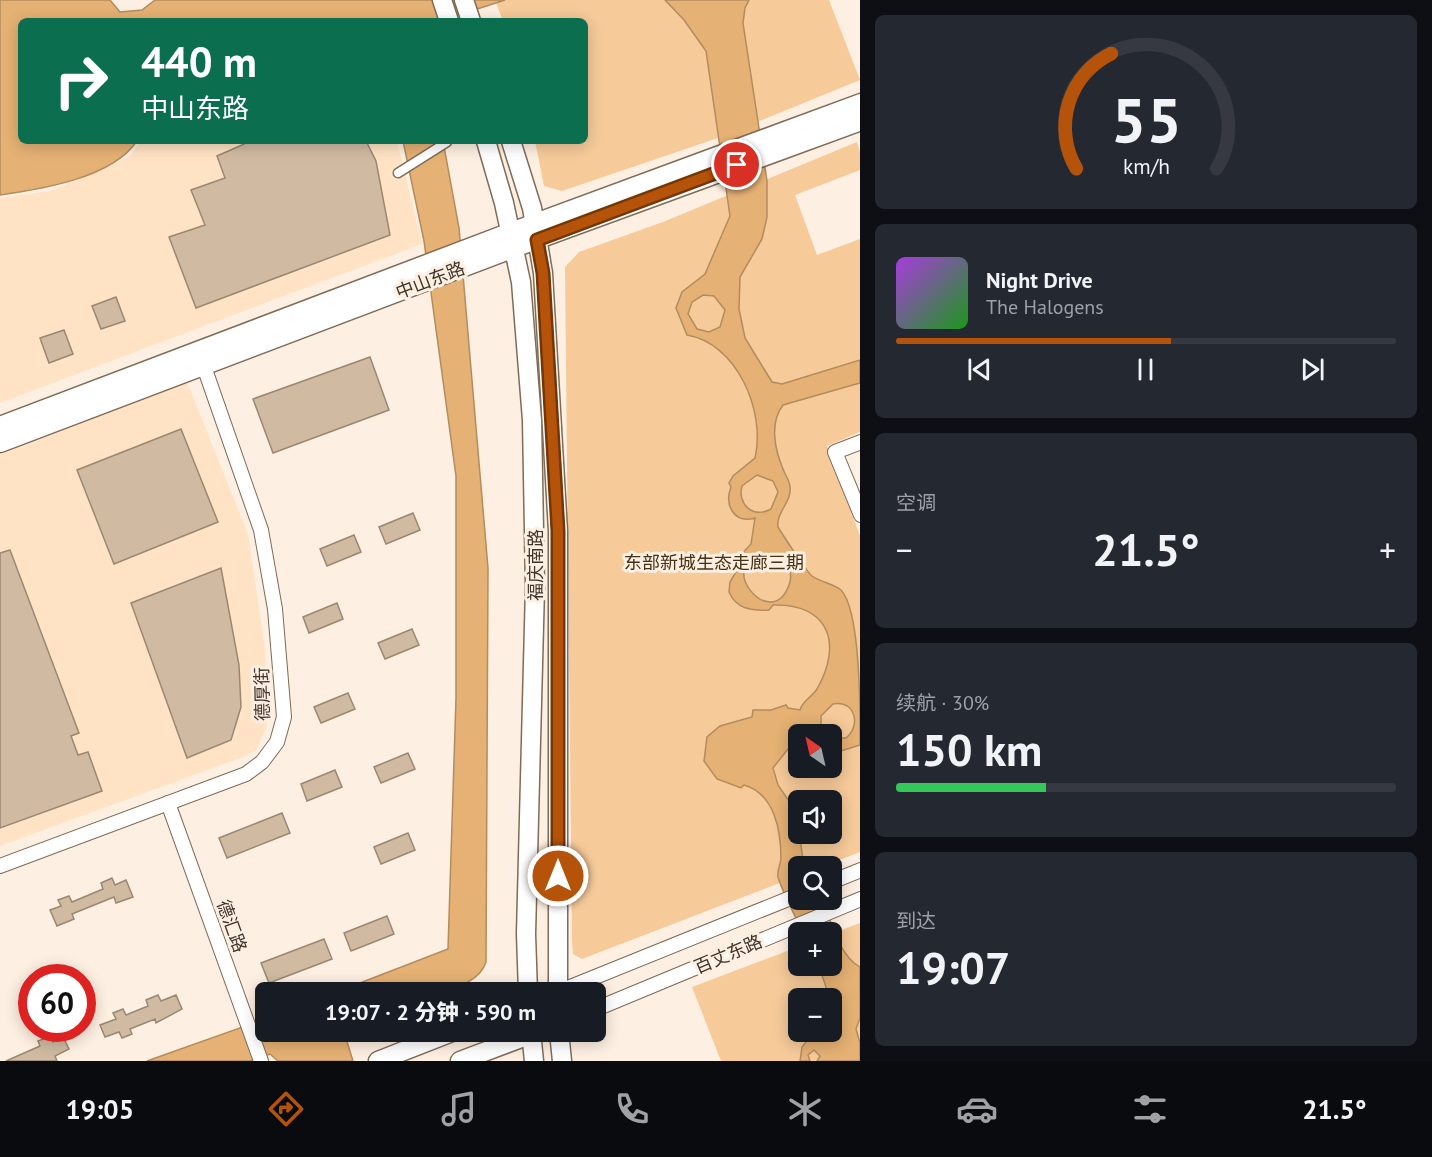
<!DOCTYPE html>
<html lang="zh">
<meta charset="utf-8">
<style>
body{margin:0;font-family:"PT Sans","Noto Sans SC",sans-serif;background:#242831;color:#f1f3f6;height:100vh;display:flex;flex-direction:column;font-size:22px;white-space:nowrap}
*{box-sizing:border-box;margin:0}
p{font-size:20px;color:#9ea1a6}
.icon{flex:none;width:33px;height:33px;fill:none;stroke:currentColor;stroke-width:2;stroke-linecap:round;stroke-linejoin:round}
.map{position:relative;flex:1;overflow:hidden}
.sheet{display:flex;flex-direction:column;gap:15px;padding:15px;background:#0d0f14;width:572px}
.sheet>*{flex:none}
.top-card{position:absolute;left:18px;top:18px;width:570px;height:126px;border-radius:9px;box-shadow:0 3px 15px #0003;background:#0b6e4f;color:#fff;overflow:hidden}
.needle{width:39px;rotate:326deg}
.tools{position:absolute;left:788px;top:724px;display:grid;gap:12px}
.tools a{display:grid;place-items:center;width:54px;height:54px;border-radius:9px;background:#171b24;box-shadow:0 3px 15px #0003;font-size:30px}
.speed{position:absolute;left:18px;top:964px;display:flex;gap:12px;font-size:30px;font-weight:700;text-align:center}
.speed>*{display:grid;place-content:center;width:78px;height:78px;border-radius:50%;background:#171b24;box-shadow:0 3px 15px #0003;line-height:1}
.speed .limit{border:9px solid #d22;background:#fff;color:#111}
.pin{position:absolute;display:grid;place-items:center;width:51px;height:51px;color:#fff;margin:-26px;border:3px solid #fff;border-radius:50%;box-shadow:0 2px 6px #0007}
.me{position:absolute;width:66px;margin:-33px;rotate:0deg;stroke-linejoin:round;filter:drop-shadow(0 0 4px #0008)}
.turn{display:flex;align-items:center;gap:21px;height:126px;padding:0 24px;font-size:27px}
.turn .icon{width:78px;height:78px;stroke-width:2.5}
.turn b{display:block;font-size:42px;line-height:51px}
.big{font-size:45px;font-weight:800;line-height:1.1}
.sheet .widget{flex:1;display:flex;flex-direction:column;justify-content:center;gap:9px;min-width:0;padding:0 21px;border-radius:9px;background:#242831}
.sheet .dial{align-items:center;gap:0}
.dial svg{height:156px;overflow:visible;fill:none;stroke:#363941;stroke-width:7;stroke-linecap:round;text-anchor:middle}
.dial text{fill:#f1f3f6;stroke:none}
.song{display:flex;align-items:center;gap:18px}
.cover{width:72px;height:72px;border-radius:9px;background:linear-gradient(135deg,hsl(280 70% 55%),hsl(120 70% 35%))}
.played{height:6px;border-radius:3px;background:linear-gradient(90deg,#b45309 55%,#363941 55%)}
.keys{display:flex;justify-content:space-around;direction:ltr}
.heat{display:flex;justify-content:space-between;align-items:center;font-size:33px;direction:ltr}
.charge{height:9px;border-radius:4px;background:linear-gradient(90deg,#34c759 30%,#363941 0)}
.trip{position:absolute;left:255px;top:982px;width:351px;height:60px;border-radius:9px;background:#171b24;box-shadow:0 3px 15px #0003;font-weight:800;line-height:60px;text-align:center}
.menu{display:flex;height:96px;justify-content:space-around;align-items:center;background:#090b0e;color:#9ea1a6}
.menu .icon{width:42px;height:42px}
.menu .on{color:#b45309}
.menu b{font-size:27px;color:#f1f3f6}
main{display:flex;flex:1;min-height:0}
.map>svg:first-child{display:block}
.built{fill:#ffe3c4}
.green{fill:#f6ca99;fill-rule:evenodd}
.water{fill:#e5b174;stroke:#b38c5e;stroke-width:1.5;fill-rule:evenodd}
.building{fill:#d0baa2;stroke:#9b8771;stroke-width:1.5}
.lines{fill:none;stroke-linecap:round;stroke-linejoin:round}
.pedestrian-casing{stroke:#7f6b56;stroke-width:11}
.tertiary-casing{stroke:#7f6b56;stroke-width:16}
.primary-casing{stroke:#7f6b56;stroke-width:21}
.pedestrian{stroke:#fff;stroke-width:8}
.tertiary{stroke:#fff;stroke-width:14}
.primary{stroke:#fff;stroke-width:18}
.route-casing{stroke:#753606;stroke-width:15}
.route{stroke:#b45309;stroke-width:10}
.labels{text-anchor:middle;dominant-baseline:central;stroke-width:6;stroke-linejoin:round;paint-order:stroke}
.street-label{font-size:18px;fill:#3e352c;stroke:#fdefe1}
.park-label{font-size:18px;fill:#473116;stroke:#fdefe1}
</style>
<main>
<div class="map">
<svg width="861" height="1061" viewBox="0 0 861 1061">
<rect width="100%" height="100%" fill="#fdefe1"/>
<!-- built -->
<g class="built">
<path d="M140,141H397L422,244L0,403V198L50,191L100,171L131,155Z"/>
<path d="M187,382L248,534L265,649L267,726L256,750L243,757L0,846V455Z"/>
</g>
<!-- green -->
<g class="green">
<path d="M495,0H829L860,80L715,139L562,191L544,186L535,141H585V21H503Z"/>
<path d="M857,142L860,152V170L795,195L817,255L860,239V432L827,446L860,536V852L821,867H798V876L582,959L573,954L572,940L565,267L579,252L663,222ZM798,735H831V768H798ZM798,801H831V834H798Z"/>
<path d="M860,923V1061H721L692,987L798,947V966H831V934ZM798,999H831V1032H798Z"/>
</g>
<!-- water -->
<g class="water">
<path d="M0,0H110L120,12L142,10L155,0H505L440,21H21V141H137C112,178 42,189 0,195Z"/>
<path d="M665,0H749L745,8L743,23L767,181V217L762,239L740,277L739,309L745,338L772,382L782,384L860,360V383L783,405C769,423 775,450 783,469C785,475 790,481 790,487C792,502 776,512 778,527C781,532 808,574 812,576C820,582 834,584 841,590C861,611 860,713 860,745L841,751L831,748V738H846C861,726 856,700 833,704L821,716V728L827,735H798V745L788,749L773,768L778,785L797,813L803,861L810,867H798V900H823C831,921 839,956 860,967V1018L856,1029L860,1043V1061H817L820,1056L814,1050L808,1055L810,1061H800L802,1047L814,1032L823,1040L831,1032C831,1006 829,990 818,966H831V933H803C795,915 784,896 778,877C777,870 780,866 781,859C781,831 775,794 744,785L741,788L717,779L704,761L707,737L720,726L752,717L753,710H771L786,705L788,708L800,710C802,701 812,697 817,689C843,643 829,604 773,605L769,610C752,611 736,609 729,592L730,582L741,563L738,558L751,544L755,518C734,524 724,505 731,487L729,483L733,476L755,458C766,410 736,343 687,335L676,308L682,292L705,274L730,216L706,51L684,20ZM703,295L714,296L725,310L720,327L709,332L697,329L688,314L692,302ZM757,475L773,481L778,492L771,509C754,519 737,505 742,486ZM769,554C783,558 795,570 789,585C771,635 710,559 769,554Z"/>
<path d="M403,141H443L459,228L488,568L486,962C472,1005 371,993 334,993L448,949L456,698V476L424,241Z"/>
<path d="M265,1019L266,1032H347L345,1035L353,1061H278L270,1054L250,1061H147Z"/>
</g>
<!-- building -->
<g class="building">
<path d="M251,141H366L376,161L390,235L196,308L169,237L205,225L191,190L225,178L217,156Z"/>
<path d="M116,297L125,321L101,329L92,306Z"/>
<path d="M64,330L73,354L49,363L40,338Z"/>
<path d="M370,357L389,410L273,453L253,399Z"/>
<path d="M181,429L218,522L114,564L77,470Z"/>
<path d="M413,513L420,530L386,544L379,527Z"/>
<path d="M354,535L361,552L327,566L320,549Z"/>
<path d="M10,550L79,733L71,736L78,755L88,752L102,791L0,828V553Z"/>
<path d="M221,568L239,665L241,707L231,740L187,758L131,603Z"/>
<path d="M337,603L343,619L309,633L303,617Z"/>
<path d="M412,629L419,645L385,659L378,643Z"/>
<path d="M348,693L355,709L321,723L314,707Z"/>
<path d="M408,753L415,769L381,783L374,767Z"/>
<path d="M335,770L342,787L307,801L301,784Z"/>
<path d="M282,813L290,833L227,858L219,838Z"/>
<path d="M408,833L415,850L381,864L374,847Z"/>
<path d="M112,878L115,885L126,880L133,897L116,903L114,897L72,914L74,919L57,926L50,910L61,906L58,900L69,896L72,902L103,889L101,883Z"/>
<path d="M387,916L394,934L351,951L344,933Z"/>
<path d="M324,939L332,959L269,983L261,963Z"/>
<path d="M158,995L161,1001L176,995L182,1009L156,1023L155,1019L130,1029L132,1034L122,1038L119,1032L105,1037L100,1025L116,1019L113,1013L123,1009L126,1015L148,1006L146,1000Z"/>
<path d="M51,1036L53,1042L63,1037L69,1049L55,1056L57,1061H6L40,1046L38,1041Z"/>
</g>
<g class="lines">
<defs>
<path id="pedestrian" d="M398,173L447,142"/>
<g id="tertiary">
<path d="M861,442L835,452L861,515"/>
<path d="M168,803L261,1061"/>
<path d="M0,866L246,774L262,762L277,742L284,717L275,609L261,530L201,358"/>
<path d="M831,882L861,870"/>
<path d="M558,992L798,895"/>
<path d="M596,1009L861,899"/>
</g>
<g id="primary">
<path d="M442,0L449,21"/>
<path d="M464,0L471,21"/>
<path d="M486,141L504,203L521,282L532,420L535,587L526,934L528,993"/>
<path d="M511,141L532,208L543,273L558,531V993"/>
<path d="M0,426L511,232L861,103"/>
<path d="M0,443L514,248L861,121"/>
<path d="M531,1032L534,1061"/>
<path d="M559,1032L562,1061"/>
<path d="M378,1061L452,1032"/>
<path d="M460,1061L537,1032"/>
</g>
</defs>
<!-- pedestrian casing -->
<use href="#pedestrian" class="pedestrian-casing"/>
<!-- tertiary casing -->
<use href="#tertiary" class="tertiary-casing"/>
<!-- primary casing -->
<use href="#primary" class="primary-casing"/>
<!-- pedestrian -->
<use href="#pedestrian" class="pedestrian"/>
<!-- tertiary -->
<use href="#tertiary" class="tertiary"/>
<!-- primary -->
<use href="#primary" class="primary"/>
</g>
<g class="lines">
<defs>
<path id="route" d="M558,876V531L543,273L537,240L737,165"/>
</defs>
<!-- route casing -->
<use href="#route" class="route-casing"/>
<!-- route -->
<use href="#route" class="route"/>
</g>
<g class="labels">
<!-- street labels -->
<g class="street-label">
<text transform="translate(430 280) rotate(-21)">中山东路</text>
<text transform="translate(535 565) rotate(-90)">福庆南路</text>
<text transform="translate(262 694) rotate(-91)">德厚街</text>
<text transform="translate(232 926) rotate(70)">德汇路</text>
<text transform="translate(728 954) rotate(-23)">百丈东路</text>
</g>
<!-- park labels -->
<g class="park-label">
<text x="714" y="562">东部新城生态走廊三期</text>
</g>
</g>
</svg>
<div class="tools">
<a><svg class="needle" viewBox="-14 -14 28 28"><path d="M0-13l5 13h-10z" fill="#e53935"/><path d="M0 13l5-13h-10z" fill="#9ea1a6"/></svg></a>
<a><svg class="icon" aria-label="sound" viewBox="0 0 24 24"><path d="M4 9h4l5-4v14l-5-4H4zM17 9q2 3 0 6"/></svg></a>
<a><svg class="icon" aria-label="search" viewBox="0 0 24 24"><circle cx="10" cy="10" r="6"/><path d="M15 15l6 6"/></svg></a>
<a>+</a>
<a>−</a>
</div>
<div class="speed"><div class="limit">60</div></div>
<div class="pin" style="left:737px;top:165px;background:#d93025"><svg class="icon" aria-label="arrive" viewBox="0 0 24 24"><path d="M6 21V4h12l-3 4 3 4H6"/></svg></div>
<svg class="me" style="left:558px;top:876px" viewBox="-20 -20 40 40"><circle r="17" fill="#b45309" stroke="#fff" stroke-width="3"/><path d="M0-11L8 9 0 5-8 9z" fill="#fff"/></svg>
<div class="trip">19:07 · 2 分钟 · 590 m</div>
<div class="top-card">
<div class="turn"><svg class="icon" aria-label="right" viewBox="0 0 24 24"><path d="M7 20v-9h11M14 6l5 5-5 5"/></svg><div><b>440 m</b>中山东路</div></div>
</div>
</div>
<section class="sheet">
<div class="widget dial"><svg viewBox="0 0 100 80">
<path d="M14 69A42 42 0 1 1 86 69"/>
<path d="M14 69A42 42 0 0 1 32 10" stroke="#b45309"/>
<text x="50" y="56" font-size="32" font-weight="700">55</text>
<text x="50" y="72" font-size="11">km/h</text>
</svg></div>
<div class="widget">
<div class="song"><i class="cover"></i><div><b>Night Drive</b><p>The Halogens</p></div></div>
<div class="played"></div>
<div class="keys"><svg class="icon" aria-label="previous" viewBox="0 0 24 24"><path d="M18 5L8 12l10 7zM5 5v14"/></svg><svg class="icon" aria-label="pause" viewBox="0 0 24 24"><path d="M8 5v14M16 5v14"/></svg><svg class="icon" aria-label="next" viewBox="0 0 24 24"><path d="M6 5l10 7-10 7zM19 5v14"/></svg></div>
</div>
<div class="widget"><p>空调</p>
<div class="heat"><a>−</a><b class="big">21.5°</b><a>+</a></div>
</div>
<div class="widget"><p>续航 · 30%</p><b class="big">150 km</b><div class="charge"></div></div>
<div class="widget"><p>到达</p><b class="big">19:07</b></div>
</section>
</main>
<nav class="menu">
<b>19:05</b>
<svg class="icon on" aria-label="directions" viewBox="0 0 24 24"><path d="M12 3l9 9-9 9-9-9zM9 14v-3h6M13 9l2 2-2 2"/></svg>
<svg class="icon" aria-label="music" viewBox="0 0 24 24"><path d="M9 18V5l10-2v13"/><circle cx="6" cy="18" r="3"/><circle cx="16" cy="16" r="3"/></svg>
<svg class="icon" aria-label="phone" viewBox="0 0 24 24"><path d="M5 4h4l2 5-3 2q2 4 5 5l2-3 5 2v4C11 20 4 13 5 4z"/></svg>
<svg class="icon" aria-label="climate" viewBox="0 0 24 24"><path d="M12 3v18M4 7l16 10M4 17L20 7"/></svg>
<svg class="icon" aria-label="car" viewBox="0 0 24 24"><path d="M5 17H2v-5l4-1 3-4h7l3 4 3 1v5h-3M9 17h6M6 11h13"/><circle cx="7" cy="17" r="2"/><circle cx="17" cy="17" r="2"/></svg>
<svg class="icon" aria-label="filters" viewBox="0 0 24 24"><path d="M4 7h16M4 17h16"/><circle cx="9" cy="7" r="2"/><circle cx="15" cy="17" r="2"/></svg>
<b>21.5°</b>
</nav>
